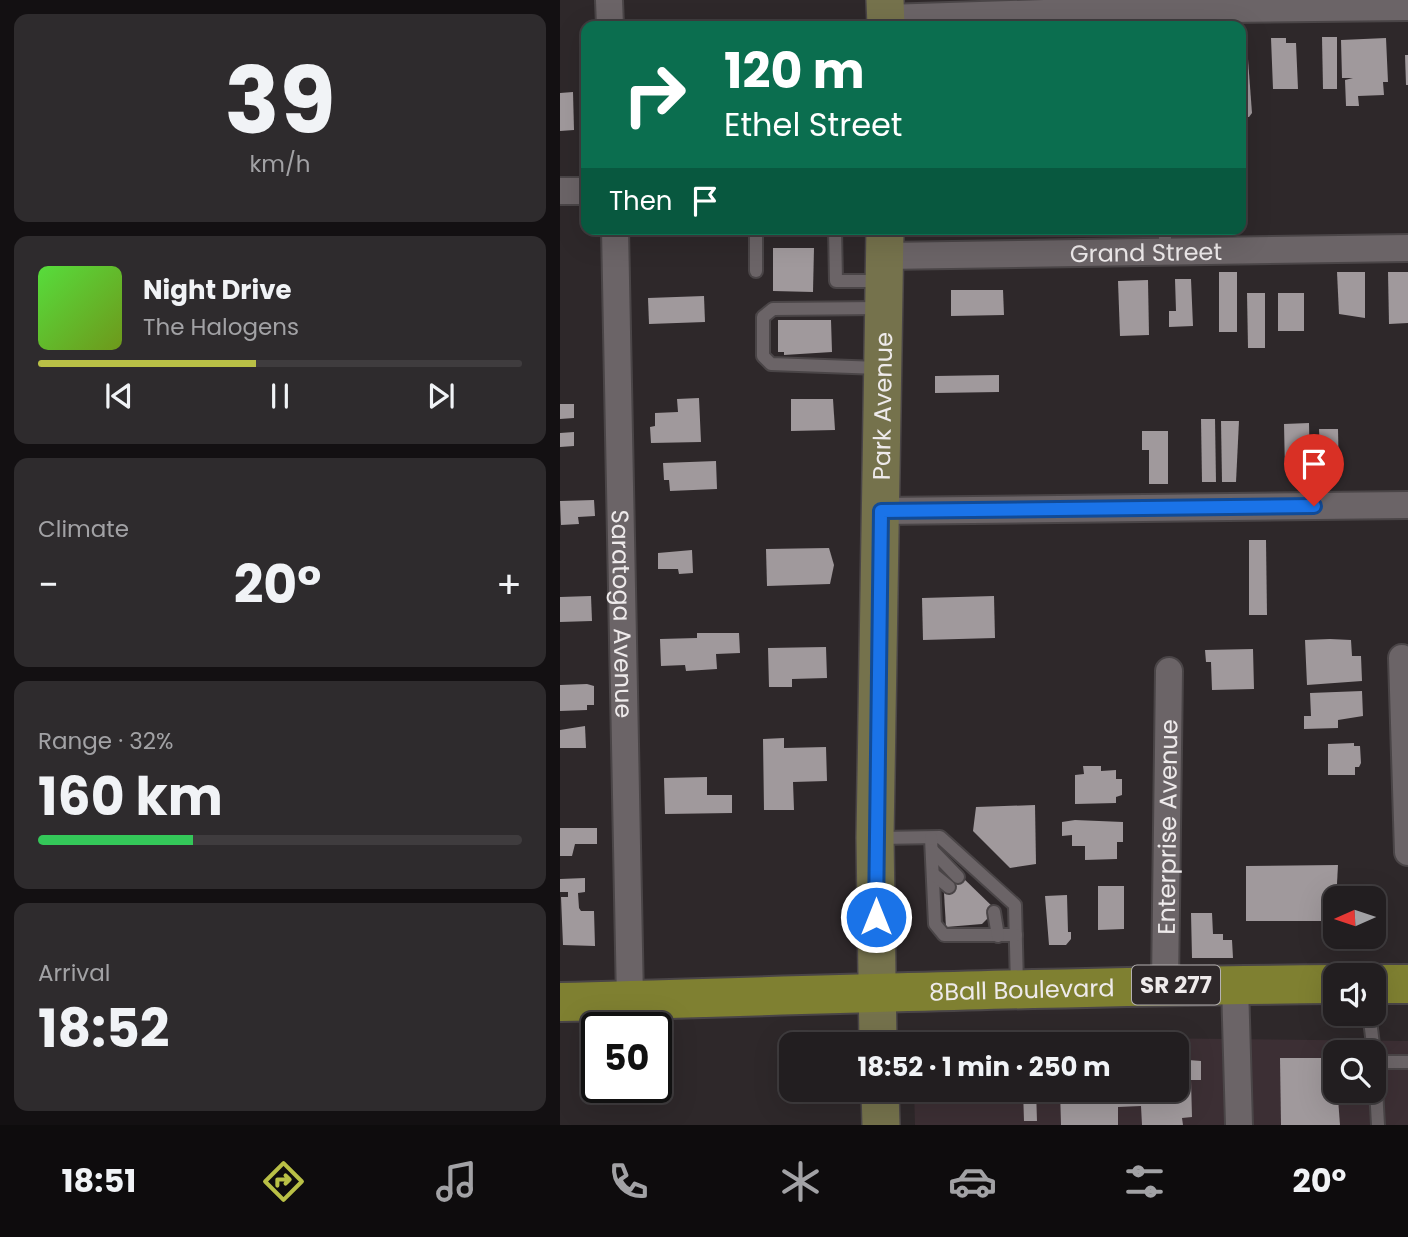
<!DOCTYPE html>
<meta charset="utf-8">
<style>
body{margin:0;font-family:Poppins,sans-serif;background:#2e2b2d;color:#f1f3f6;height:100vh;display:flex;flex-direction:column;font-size:26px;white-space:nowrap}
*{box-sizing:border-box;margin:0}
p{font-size:23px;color:#a2a2a5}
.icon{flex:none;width:38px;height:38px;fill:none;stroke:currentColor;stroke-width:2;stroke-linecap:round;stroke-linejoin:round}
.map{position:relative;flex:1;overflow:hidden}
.drawer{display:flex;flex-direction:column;gap:14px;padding:14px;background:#131012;width:560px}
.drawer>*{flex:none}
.top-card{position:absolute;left:21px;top:21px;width:665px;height:214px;border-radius:14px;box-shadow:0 7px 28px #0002,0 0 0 2px #3f3c3e;background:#0b6e4f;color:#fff;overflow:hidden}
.needle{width:46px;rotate:267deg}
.tools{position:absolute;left:763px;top:886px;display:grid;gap:14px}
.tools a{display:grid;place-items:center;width:63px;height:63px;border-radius:14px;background:#221e20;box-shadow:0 7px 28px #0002,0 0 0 2px #3f3c3e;font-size:35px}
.speed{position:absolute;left:21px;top:1012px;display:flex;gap:14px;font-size:35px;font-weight:700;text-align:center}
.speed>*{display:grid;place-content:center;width:91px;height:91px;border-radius:50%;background:#221e20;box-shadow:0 7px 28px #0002,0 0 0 2px #3f3c3e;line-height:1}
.speed .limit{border:4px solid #111;border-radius:10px;background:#fff;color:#111}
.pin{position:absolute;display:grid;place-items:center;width:60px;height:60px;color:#fff;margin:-72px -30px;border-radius:50% 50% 50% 0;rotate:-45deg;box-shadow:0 0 7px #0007}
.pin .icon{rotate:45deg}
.me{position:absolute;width:77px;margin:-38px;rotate:0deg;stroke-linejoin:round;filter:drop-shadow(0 0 5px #0008)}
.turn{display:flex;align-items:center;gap:24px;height:147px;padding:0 28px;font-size:32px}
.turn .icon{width:91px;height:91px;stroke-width:2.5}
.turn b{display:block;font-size:49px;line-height:60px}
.then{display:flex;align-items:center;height:66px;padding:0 28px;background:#0003;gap:14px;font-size:26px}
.big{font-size:52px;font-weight:700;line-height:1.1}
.drawer .card{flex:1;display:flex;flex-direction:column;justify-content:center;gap:10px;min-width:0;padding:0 24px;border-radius:14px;background:#2e2b2d}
.drawer .dial{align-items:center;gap:0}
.dial b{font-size:91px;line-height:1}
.song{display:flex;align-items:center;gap:21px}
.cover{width:84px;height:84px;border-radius:10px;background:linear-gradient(135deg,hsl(110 70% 55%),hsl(80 70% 35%))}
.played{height:7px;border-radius:4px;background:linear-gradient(90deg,#b9c046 45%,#3f3c3e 45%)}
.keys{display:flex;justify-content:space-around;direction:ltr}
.heat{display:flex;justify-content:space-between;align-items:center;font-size:38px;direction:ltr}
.charge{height:10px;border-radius:5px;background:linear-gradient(90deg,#34c759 32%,#3f3c3e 0)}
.trip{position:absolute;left:219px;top:1032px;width:410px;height:70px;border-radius:14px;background:#221e20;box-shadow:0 7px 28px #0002,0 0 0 2px #3f3c3e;font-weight:700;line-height:70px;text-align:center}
.tabs{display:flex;height:112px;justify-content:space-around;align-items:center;background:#0e0c0d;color:#a2a2a5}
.tabs .icon{width:49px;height:49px}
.tabs .on{color:#b9c046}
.tabs b{font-size:32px;color:#f1f3f6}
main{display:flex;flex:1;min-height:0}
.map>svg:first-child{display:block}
.built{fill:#3c2f34;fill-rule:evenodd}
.building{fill:#a0999c}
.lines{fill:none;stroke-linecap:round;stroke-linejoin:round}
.service-casing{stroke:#4a4547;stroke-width:16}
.minor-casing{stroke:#4a4547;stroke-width:30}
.secondary-casing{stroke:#4a4547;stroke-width:40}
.primary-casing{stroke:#4a4547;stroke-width:42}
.service{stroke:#6b6467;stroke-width:12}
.minor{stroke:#6b6467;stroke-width:26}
.secondary{stroke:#75724c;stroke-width:37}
.primary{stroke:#7f8031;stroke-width:38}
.route-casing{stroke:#114b97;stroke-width:18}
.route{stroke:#1a73e8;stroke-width:12}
.labels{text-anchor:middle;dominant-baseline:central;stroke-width:7;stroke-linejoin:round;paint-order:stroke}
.shield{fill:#2e282a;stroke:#b4b0b1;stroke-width:2}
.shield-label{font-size:23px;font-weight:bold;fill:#eeeaeb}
.street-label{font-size:24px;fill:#eeeaeb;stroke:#2e282a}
</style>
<main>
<section class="drawer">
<div class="card dial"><b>39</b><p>km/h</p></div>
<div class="card">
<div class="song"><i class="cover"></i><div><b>Night Drive</b><p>The Halogens</p></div></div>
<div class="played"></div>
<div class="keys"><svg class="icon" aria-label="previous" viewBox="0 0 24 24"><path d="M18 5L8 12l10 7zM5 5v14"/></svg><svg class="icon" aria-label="pause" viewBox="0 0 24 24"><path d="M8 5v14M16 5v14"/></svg><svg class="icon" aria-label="next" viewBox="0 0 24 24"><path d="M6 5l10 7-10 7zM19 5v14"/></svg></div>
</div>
<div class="card"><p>Climate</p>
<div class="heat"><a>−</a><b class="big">20°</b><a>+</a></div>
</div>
<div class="card"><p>Range · 32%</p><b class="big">160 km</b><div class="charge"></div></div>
<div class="card"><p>Arrival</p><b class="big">18:52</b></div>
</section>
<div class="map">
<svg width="848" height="1125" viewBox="0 0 848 1125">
<rect width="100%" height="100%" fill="#2e282a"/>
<!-- built -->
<path class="built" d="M409,1036L848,1041V1125H355L354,1090H616V1045H387ZM775,1052H814V1090H775Z"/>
<!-- building -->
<g class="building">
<path d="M762,37H777V89H763Z"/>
<path d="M711,38H726V43H736L738,89H713Z"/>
<path d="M826,38L828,82H823L824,95L798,96L799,106H786L785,80L793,78H782L781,40Z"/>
<path d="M681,46H687L692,113L689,117H681Z"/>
<path d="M845,55H848V85H846Z"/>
<path d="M13,92L14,130L0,131V93Z"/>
<path d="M213,248H254L253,292L213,291Z"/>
<rect x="659" y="272" width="18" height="60"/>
<path d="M777,272H805V318L779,314Z"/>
<path d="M828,272H848V323L829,324Z"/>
<path d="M615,279H631L633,326L609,327V311H616Z"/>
<path d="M588,280L589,335L560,336L558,281Z"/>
<path d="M391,290H443L444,315L391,316Z"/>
<path d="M687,293H705V348H688Z"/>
<rect x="718" y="293" width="26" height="38"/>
<path d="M144,296L145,322L89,324L88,298Z"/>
<path d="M218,320H271L272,352L224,355V352H218Z"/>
<path d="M439,375V392L375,393V376Z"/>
<path d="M139,398L141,442L91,443L90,427L95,426V413L118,412L117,399Z"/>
<path d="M231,399H273L275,430L231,431Z"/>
<path d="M0,404H14V418L0,419Z"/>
<path d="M641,419H655L656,482H642Z"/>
<path d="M661,421H679L676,482H662Z"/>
<path d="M749,423L750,472L731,476V472H725L724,424Z"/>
<path d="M759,429H778L779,479L761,480Z"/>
<path d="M582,431H608V484H589V450H582Z"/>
<path d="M14,432V446L0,447V433Z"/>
<path d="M156,461L157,489L110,491L109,480H104L103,463Z"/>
<path d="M34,500L35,516L18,517L19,524L1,525L0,501Z"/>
<path d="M689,540H706L707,615H689Z"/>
<path d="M269,548L274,565L270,584L207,586L206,549Z"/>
<path d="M132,550L133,573L119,574L118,569H98V553Z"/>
<path d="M31,596L32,621L0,622V597Z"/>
<path d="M434,596L435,638L363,640L362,598Z"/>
<path d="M137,633H179L180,653L156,654L157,669L126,671L125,665L101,666L100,639L137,638Z"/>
<path d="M770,639L791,640L792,656H801L802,681L747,685L745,640Z"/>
<path d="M266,647L267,678L232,679V687H209L208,648Z"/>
<path d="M693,649L694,689L652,690L651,662H646L645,650Z"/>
<path d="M27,684L34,686V705H27V710L0,711V685Z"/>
<path d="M802,691L803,716L778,720V728L744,729V716H751L750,693Z"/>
<path d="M25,726L26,748H0V730Z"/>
<path d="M224,738V748L266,747L267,781L233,782L234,810H204L203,739Z"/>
<path d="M794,743V746H800L801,763L799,767H795V775H768V744Z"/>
<path d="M523,766H541V771L556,770V779H562V795L556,797V803L515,804V775L524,774Z"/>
<path d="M147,777V795H172V813L105,814L104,778Z"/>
<path d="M475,805L476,864L450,868L413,831L416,807Z"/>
<path d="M515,820L563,822V842H557V859L525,860V846H512V835L502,836V822Z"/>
<path d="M0,828H37V844H15L12,856H0Z"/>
<path d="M778,865L775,921H686V866Z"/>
<path d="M400,875L436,910L422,924L386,927L384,893Z"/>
<path d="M25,878V892L18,893L19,908L21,911H34L35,946L3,945L1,897H8V892H0V879Z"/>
<path d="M538,886H564V929L538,930Z"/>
<path d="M507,895L508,932H511V939L506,945H489L485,896Z"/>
<path d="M821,912V940L801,941L800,944H795V941H783V936H814V913Z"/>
<path d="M631,913H652L653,934H663V940H672L673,958H632Z"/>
<path d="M720,1058H775L780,1125H721Z"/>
<path d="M616,1059L641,1061V1080H631L632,1117L622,1118L623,1125H582L581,1106L558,1107V1125H501L500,1090H616Z"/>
<path d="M463,1090H476L477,1121H464Z"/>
</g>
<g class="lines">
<defs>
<g id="service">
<path d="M275,229L276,281H322"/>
<path d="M605,229V251"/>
<path d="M196,271V229"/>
<path d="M319,368L211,364L203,356V317L213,309L320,308"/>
<path d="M318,838L380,837L455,905L457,986"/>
<path d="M371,838L375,924L384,935H456"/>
<path d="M372,850L398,877"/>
<path d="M373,874L389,887"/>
<path d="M434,912L438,936"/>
<path d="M809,1013L814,1052"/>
<path d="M814,1052L818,1125"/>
<path d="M817,1062H848"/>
</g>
<g id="minor">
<path d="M49,0L50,26"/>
<path d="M326,18L579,10L848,7"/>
<path d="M0,191H26"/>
<path id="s1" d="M55,229L70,1000"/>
<path id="s2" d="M325,256L848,248"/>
<path d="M321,511L848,505"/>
<path d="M842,658L848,852"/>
<path id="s3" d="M605,985L609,671"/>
<path d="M675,985L679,1125"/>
</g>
<g id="secondary">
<path d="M325,0L326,26"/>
<path id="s4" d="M318,1045L315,838L325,229"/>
<path d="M320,1090L321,1125"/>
</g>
<g id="primary">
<path d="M814,984H848"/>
<path id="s5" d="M0,1002C258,995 517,986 775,984"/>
</g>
</defs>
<!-- service casing -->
<use href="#service" class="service-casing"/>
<!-- minor casing -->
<use href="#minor" class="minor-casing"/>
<!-- secondary casing -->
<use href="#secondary" class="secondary-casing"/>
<!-- primary casing -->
<use href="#primary" class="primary-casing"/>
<!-- service -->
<use href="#service" class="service"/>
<!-- minor -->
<use href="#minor" class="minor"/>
<!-- secondary -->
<use href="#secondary" class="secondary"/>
<!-- primary -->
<use href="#primary" class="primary"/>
</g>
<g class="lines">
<defs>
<path id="route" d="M316,917L321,511L754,506"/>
</defs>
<!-- route casing -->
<use href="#route" class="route-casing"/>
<!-- route -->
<use href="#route" class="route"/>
</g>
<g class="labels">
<!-- shield labels -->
<rect class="shield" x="572" y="965.5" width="88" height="39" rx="5"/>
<g class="shield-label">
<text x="616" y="985">SR 277</text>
</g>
<!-- street labels -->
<g class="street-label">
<text stroke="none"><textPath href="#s2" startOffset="261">Grand Street</textPath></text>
<text stroke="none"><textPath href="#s4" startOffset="639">Park Avenue</textPath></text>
<text stroke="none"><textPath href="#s1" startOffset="385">Saratoga Avenue</textPath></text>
<text stroke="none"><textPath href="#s3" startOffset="158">Enterprise Avenue</textPath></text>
<text stroke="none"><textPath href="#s5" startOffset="462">8Ball Boulevard</textPath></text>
</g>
</g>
</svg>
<div class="tools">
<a><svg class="needle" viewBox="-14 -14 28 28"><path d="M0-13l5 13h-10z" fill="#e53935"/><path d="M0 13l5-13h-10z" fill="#a2a2a5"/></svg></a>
<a><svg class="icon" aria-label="sound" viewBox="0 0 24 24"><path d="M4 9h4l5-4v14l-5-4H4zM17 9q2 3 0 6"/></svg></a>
<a><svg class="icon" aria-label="search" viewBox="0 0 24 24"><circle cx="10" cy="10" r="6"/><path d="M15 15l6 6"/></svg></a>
</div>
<div class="speed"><div class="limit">50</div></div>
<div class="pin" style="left:754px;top:506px;background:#d93025"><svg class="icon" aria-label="arrive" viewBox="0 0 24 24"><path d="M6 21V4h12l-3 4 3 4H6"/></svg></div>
<svg class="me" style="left:316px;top:917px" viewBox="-20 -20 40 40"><circle r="17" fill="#1a73e8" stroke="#fff" stroke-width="3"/><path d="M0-11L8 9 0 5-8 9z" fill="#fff"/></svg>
<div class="trip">18:52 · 1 min · 250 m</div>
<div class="top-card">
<div class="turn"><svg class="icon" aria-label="right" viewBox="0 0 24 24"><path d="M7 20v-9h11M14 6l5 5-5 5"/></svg><div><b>120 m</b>Ethel Street</div></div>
<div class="then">Then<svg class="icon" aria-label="arrive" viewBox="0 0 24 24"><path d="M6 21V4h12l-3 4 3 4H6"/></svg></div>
</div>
</div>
</main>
<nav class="tabs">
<b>18:51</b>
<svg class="icon on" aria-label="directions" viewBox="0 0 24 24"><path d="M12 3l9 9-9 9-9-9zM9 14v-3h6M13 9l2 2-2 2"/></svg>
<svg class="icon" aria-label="music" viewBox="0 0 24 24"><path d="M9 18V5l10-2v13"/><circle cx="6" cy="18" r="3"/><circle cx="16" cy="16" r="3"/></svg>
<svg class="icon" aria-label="phone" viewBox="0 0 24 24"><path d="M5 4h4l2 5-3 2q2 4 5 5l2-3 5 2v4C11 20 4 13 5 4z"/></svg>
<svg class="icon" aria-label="climate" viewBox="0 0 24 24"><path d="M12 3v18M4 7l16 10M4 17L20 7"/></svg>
<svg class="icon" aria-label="car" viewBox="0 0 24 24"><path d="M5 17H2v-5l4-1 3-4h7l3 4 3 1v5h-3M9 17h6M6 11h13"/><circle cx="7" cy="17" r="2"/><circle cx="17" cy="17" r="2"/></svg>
<svg class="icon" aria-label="filters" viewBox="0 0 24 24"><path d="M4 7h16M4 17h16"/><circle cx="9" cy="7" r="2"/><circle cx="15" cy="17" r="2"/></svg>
<b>20°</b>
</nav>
